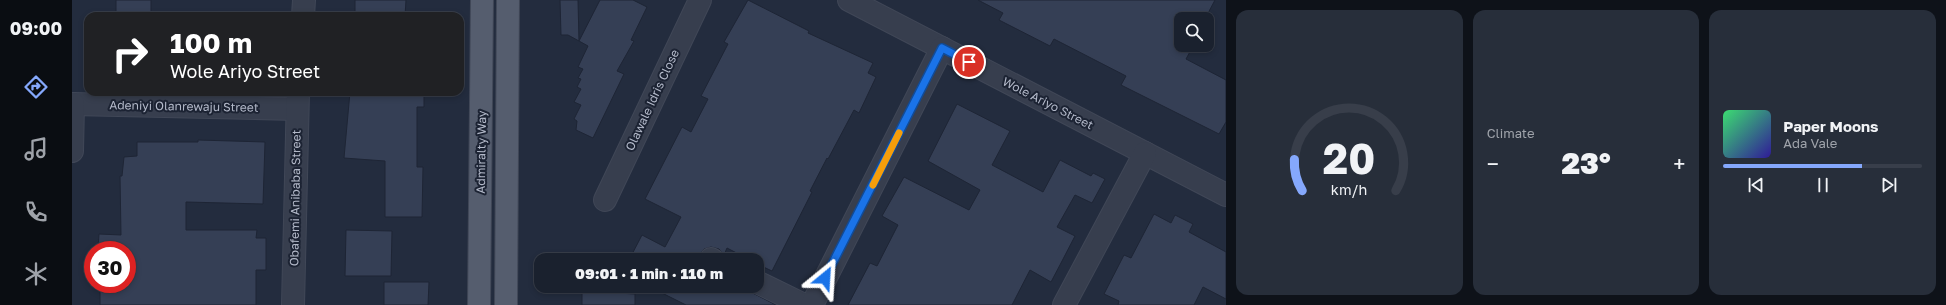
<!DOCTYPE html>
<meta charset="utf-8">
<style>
body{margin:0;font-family:"Golos Text",sans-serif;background:#272e3a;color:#f1f3f6;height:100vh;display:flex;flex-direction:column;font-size:15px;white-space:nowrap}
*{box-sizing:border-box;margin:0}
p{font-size:13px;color:#9fa3aa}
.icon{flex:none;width:22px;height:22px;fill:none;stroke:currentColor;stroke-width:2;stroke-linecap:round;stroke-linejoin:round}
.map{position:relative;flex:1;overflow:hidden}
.drawer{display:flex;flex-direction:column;gap:10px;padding:10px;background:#0e1219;width:720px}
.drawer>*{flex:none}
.guide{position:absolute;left:12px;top:12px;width:380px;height:84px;border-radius:12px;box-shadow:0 2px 6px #0003,0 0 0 1px #383e4a;background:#202124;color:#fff;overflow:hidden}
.controls{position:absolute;left:1102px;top:12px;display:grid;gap:8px}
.controls a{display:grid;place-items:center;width:40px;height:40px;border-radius:8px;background:#1a212e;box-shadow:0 2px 6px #0003,0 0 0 1px #383e4a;font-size:20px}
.speed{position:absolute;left:12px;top:241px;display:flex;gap:8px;font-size:20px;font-weight:700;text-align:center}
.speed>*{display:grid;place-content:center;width:52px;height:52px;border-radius:50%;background:#1a212e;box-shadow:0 2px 6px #0003,0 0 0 1px #383e4a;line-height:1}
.speed .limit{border:6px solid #d22;background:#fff;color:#111}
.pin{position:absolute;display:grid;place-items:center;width:34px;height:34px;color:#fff;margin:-17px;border:2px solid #fff;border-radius:50%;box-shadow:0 1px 4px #0007}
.me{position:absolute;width:44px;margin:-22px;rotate:27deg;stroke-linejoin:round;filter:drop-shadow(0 0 3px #0008)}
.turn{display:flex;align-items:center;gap:14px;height:84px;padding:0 20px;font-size:18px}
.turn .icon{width:52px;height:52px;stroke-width:2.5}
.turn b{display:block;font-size:28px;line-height:34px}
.big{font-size:30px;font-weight:800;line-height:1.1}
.drawer .card{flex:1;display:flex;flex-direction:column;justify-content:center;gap:6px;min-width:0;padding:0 14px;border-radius:12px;background:#272e3a}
.drawer .dial{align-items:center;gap:0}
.dial svg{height:104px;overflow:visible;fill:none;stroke:#383e4a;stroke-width:7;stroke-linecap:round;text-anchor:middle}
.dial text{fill:#f1f3f6;stroke:none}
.song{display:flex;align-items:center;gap:12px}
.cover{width:48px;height:48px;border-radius:6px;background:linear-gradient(135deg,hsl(140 70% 55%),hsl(250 70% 35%))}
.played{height:4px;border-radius:2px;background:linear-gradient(90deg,#85a8fc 70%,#383e4a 70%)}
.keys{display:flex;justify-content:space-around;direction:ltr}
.heat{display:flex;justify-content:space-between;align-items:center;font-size:22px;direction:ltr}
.drawer .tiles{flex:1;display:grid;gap:10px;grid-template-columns:repeat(3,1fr)}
.trip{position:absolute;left:462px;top:253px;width:230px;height:40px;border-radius:12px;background:#1a212e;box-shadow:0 2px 6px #0003,0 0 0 1px #383e4a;font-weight:800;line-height:40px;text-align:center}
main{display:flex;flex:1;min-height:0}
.menu{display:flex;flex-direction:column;width:72px;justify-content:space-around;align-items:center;background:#0a0d12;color:#9fa3aa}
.menu .icon{width:28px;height:28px}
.menu .active{color:#85a8fc}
.menu b{font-size:18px;color:#f1f3f6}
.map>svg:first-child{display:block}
.building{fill:#353f55;stroke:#1e2535}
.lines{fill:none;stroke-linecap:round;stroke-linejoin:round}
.minor-casing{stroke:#404757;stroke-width:24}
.major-casing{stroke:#404757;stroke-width:24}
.minor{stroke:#373e4e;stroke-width:22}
.major{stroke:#555d6e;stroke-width:22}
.route-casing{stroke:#114b97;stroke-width:10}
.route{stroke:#1a73e8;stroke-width:7}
.slow{stroke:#f59e0b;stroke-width:7}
.labels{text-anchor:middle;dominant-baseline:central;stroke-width:4;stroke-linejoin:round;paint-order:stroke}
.street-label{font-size:12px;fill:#b3b9c9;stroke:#1c2333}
</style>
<main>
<nav class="menu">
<b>09:00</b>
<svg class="icon active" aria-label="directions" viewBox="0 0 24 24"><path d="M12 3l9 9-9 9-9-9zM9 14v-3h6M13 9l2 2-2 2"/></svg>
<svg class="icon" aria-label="music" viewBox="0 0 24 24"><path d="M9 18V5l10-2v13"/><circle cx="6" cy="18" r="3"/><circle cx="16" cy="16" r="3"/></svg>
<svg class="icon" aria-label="phone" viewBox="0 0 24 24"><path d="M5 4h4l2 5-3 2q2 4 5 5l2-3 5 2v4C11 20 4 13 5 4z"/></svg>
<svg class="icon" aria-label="climate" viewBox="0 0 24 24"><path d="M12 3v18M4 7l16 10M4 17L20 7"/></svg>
</nav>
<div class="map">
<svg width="1154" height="305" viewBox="0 0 1154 305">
<rect width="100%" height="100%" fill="#232c3e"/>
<!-- building -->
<g class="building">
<rect x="44" y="0" width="35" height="16"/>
<path d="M283,0H334L333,16H283Z"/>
<path d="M488,0H506L507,41L496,35H489Z"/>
<path d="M528,0H561L575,7L559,40L562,41L545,71L552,74L521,138L504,130L505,121L502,119L509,105L502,102L509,89L505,87L509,79L506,78L511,69L506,67L516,46L507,41Z"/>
<path d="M676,0L737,31L736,33L801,63L796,73L804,77L787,113L782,110L756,159L755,158L738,191L740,192L700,271L685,264V260H678L655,248L652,255L647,249L639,247L632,249L628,254L627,260H557L570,235L593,247L609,217L573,199L610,127L619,132L636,99L629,96L656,44L652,42Z"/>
<path d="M906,0H1143L1133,19H1109V45L1119,50L1114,59L1154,80V122L1147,134L1049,85L1054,76L982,39L978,46L927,20L931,13Z"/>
<path d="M278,92H352V107H345V167H351L350,217H313V161L272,158Z"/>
<path d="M885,104L938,131L920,165L971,192L988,160L1019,176L1021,173L1033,179L1020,203L1003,195L985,227L1003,236L989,263L979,282L958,270L940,305H776L798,263L805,266L826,225L810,216L832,177L897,210L908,190L856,161Z"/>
<path d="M126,140L193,142L191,204L114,202V230H185L184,238H194V270H184V305H28V286H55V250H26L27,234L49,235L48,176H50L52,157L65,156V142H126Z"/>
<path d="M1082,214L1099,223L1103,215L1121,224L1117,232L1154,252V299L1131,287L1122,305H1046L1047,301L1032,294L1052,255L1059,258Z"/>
<path d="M274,230L320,231L319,276H273Z"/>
<path d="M312,282H357L356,305H312Z"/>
<path d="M576,286H667L704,305H614Z"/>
<path d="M510,291L563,294V305H510Z"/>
</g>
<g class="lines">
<defs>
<g id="minor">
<path d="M777,0L1154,195"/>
<path d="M231,16L232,0"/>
<path d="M0,104L225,109"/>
<path d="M0,151L1,104"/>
<path d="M533,200L628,0"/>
<path d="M639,259L641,260"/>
<path d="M685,282L732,305"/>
<path d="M221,305L226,92"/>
<path d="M740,305L870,48"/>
<path d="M992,305L1073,153"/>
</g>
<g id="major">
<path d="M407,305L410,0"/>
<path d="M434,305L436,0"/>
</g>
</defs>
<!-- minor casing -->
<use href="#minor" class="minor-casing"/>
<!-- major casing -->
<use href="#major" class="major-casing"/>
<!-- minor -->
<use href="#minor" class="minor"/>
<!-- major -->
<use href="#major" class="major"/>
</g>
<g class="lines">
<defs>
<path id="route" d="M753,278L870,48L897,62"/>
</defs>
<!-- route casing -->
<use href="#route" class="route-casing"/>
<!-- route -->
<use href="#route" class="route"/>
<!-- slow -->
<path class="slow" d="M801,185L827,133"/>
</g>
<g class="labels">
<!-- street labels -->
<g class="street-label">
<text transform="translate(580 100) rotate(-65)">Olawale Idris Close</text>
<text transform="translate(976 103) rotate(27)">Wole Ariyo Street</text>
<text transform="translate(112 106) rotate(1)">Adeniyi Olanrewaju Street</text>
<text transform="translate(409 152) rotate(-89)">Admiralty Way</text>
<text transform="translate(223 198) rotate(-89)">Obafemi Anibaba Street</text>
</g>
</g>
</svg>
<div class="controls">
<a><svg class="icon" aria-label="search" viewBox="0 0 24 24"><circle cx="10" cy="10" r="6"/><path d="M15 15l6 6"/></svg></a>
</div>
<div class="speed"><div class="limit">30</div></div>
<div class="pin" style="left:897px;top:62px;background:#d93025"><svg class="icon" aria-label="arrive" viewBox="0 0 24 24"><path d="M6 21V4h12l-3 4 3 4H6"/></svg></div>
<svg class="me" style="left:753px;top:278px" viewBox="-20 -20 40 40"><path d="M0-17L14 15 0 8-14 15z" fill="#1a73e8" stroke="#fff" stroke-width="4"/></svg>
<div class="trip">09:01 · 1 min · 110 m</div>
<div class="guide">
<div class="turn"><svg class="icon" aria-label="right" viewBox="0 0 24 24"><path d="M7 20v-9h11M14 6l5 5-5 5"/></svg><div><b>100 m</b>Wole Ariyo Street</div></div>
</div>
</div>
<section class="drawer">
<div class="tiles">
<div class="card dial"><svg viewBox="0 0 100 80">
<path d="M14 69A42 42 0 1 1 86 69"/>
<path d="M14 69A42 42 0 0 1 8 45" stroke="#85a8fc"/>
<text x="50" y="56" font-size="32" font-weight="700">20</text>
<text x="50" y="72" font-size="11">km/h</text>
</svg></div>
<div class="card"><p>Climate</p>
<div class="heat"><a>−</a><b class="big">23°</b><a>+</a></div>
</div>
<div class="card">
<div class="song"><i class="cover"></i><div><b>Paper Moons</b><p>Ada Vale</p></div></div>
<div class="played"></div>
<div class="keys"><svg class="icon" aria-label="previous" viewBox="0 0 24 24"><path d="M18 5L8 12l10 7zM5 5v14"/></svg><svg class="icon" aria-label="pause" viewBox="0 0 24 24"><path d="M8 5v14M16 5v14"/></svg><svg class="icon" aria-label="next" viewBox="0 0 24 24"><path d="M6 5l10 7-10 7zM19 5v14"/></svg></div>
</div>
</div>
</section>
</main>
